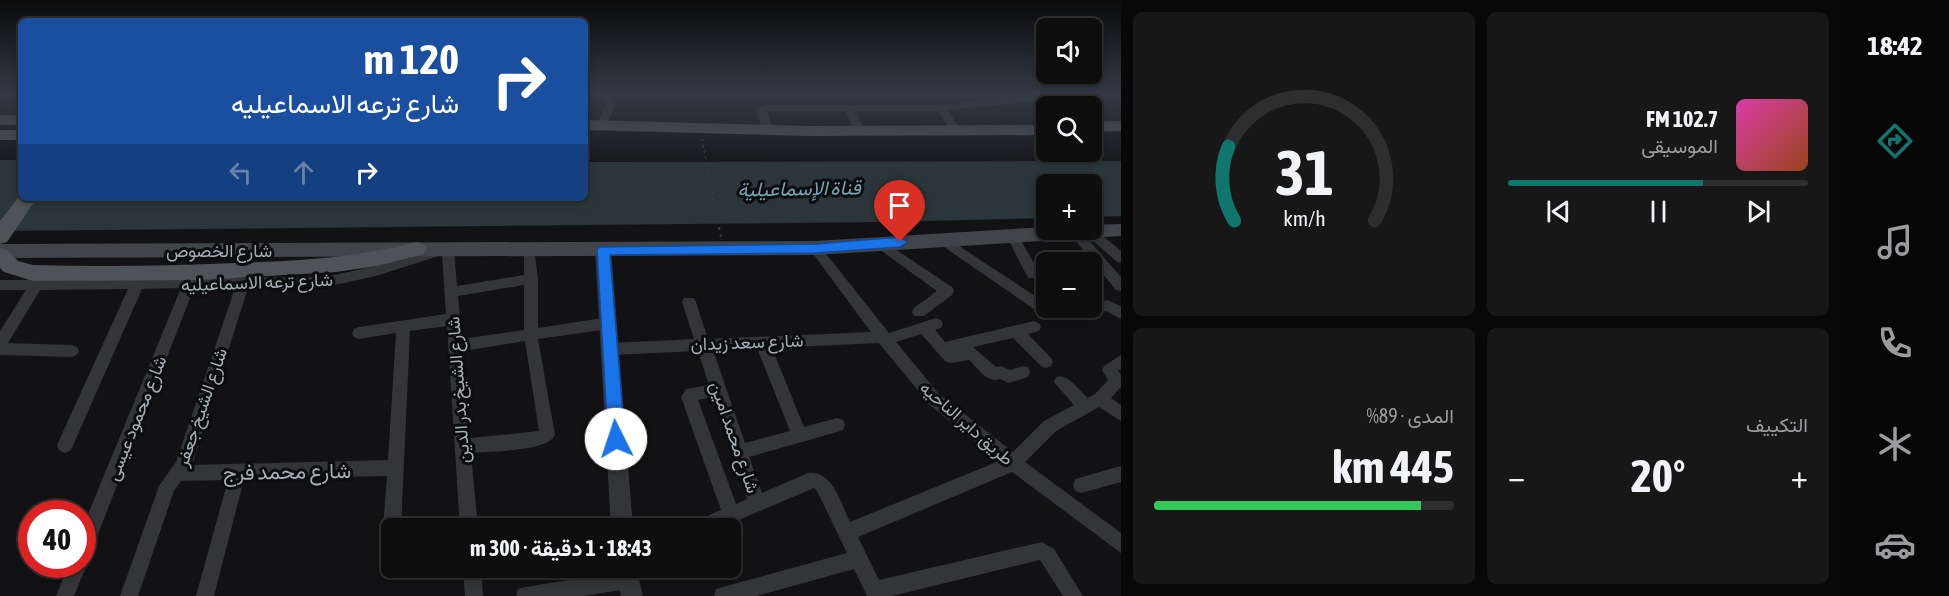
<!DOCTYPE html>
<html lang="ar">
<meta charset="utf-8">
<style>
body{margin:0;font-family:"Asap Condensed",Vazirmatn,sans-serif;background:#171718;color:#f1f3f6;direction:rtl;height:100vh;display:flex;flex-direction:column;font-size:22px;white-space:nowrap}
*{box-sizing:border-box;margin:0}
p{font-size:20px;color:#9b9c9e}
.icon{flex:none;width:33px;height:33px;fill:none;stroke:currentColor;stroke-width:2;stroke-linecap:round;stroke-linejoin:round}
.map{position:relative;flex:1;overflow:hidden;direction:ltr}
.details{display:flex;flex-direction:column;gap:12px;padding:12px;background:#080808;width:720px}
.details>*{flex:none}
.guide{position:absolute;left:18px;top:18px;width:570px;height:183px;border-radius:9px;box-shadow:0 3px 9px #0003,0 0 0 2px #2e2e2f;direction:rtl;background:#1a4fa0;color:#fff;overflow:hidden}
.controls{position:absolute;left:1036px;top:18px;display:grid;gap:12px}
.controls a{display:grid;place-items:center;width:66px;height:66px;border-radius:9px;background:#0e0e0f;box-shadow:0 3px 9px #0003,0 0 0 2px #2e2e2f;font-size:30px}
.speed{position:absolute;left:18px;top:500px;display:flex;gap:12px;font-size:30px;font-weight:700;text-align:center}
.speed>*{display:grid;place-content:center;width:78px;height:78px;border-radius:50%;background:#0e0e0f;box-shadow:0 3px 9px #0003,0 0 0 2px #2e2e2f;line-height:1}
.speed .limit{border:9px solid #d22;background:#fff;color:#111}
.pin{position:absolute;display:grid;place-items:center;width:51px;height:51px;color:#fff;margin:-62px -26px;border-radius:50% 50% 50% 0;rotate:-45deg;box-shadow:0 0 6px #0007}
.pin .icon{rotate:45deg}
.me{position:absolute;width:66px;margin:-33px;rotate:356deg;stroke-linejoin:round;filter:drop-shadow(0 0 4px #0008)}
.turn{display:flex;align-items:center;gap:21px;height:126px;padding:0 30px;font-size:27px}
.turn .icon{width:78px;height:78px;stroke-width:2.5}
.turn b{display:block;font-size:42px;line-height:51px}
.lanes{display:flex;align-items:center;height:57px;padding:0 30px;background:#0003;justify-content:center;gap:30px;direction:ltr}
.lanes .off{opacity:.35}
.big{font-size:45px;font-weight:700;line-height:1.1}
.details .card{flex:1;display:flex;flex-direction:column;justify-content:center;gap:9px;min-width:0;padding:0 21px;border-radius:9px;background:#171718}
.details .dial{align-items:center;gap:0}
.dial svg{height:156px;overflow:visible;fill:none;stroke:#2e2e2f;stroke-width:7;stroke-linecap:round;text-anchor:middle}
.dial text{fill:#f1f3f6;stroke:none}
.song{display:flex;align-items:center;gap:18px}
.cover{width:72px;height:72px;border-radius:9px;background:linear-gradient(135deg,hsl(320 70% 55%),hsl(20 70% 35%))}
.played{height:6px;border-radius:3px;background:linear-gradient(90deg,#0f766e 65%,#2e2e2f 65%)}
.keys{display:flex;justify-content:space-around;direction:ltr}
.heat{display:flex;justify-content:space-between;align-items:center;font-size:33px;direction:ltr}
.charge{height:9px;border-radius:4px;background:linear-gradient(90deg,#34c759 89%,#2e2e2f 0)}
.details .tiles{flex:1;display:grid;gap:12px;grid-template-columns:repeat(2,1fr)}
.trip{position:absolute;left:381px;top:518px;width:360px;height:60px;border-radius:9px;background:#0e0e0f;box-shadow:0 3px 9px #0003,0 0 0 2px #2e2e2f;font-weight:700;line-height:60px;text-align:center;direction:rtl}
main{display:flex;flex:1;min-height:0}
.dock{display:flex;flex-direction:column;width:108px;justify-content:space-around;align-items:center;background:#060606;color:#9b9c9e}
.dock .icon{width:42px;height:42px}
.dock .selected{color:#0f766e}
.dock b{font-size:27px;color:#f1f3f6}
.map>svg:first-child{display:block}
.water{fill:#2a3639}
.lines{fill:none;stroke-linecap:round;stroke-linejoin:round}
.path-far1{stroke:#393c40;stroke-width:1.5;stroke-dasharray:2 4;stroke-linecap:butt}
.path{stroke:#393c40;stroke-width:2;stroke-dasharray:3 4.5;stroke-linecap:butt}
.minor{fill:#333539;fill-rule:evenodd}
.tertiary{fill:#333539;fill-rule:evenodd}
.secondary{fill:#414549;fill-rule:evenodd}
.primary{fill:#4f5358;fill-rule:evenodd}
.route{fill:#1a73e8;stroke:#114b97;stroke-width:1.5}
.labels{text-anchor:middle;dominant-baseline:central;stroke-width:6;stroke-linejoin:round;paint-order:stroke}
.street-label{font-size:18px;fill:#a3adb4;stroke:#0d0d0f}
.water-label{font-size:20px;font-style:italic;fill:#79a4b0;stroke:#0d0d0f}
.near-street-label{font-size:21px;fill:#a3adb4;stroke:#0d0d0f}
</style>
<main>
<nav class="dock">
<b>18:42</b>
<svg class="icon selected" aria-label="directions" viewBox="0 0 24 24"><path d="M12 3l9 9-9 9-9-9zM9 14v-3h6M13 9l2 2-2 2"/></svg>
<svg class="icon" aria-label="music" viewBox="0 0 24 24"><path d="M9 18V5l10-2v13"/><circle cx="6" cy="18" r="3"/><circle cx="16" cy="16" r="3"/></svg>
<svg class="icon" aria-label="phone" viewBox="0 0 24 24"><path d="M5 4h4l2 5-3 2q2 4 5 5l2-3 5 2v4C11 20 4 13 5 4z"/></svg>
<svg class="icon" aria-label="climate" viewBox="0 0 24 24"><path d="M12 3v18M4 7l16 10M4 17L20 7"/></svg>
<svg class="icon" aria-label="car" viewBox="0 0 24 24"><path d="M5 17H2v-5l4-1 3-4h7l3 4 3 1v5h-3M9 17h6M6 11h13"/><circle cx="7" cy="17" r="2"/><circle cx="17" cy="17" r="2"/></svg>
</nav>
<section class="details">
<div class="tiles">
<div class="card">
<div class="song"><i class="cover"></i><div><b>102.7 FM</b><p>الموسيقى</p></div></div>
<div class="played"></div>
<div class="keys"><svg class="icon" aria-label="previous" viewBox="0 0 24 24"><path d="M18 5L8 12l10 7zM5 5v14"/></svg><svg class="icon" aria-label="pause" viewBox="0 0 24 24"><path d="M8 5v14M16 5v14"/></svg><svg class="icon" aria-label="next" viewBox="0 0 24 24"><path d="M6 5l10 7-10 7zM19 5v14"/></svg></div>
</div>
<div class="card dial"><svg viewBox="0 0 100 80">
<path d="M14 69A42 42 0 1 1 86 69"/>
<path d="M14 69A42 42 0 0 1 11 31" stroke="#0f766e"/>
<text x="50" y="56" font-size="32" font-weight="700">31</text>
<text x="50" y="72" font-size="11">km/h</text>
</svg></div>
<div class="card"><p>التكييف</p>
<div class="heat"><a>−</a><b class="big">20°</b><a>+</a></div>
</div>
<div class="card"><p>المدى · 89%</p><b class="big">445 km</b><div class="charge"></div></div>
</div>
</section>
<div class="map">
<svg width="1121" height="596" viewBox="0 0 1121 596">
<rect width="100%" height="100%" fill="#121214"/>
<!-- water -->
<path class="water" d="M0,160H21V198H585V162L1121,161V216L1092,217V184H1047V218L885,222L0,231Z"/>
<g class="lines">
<!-- path-far1 -->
<path class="path-far1" d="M702,139L719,228"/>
<!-- path -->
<path class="path" d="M719,227L721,237"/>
<!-- minor -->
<g class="minor">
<path d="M601,94H611L615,106L606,126L601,129L596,126L605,106Z"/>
<path d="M1050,94H1079L1074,97L948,110L961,131L956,134L952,133L938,111H856L865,131L860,134L855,131L845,111H767L773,130L768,133L763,130L756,112L764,105H941Z"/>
<path d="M1092,227L1121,251V263L1116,261L1085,234L1084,230H1092Z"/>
<path d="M1070,230H1080L1121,277V291L1116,290L1071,235Z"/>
<path d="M1012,231L1016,232L1038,270L1040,274L1038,278H1028L1006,235Z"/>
<path d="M941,234L1047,304V308H1092L1107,300L1121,306V319L1106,311L1087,320L1063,313L1046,315L1041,314L937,242L935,239L937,236Z"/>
<path d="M880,239L952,287L954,291L952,295L924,316H914L912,312L914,308L937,291L876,247L874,244L876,241Z"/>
<path d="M815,243L819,245L889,333L936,318L941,320L943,324L941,328L935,330L945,342L1034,321L1039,323L1041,327L1039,331L1028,334L1051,358L1053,362L1051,366L1046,368L1041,366L1013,338L973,347L996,367L1001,366L1010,370L1023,366L1028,367L1030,372L1028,377L1009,383L1000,379C987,384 978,368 969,360L950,363L945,361L921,334L896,342L939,394L1013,452L1044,421L1074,405L1054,382L1056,377C1068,373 1079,390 1088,398L1095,394L1108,380L1102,370L1104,366L1121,355V369L1118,371L1121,375V387L1111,398L1121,405V421L1099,407L1056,431L1025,462L1121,533V553L1012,472L858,537L879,580L1042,542L1054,549L1083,596H1063L1040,560L892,596H867L854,569L757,596H714L716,589L723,587L847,553L817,491L814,488L720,528H691L694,522L721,510L681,397L686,389L709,385L698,351L611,355L606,353L604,349L606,345L611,343L694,339L682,302L684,298H694L696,302L708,339L871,332L811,251L809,248ZM879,343L929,404L999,461L850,522C841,504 833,470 808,473L762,493L749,457L837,432L843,430L845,425L843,420L837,418L804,427L772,348ZM757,348L790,431L745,443L713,350ZM714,397L747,499L736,504L698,400Z"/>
<path d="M438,246L443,249L448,246L454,251L457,286L524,275V251L526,248H534L538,279V328L609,317L614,319L616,323L614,327L609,329L538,339L555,435C547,452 490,451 471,453L478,528H460L447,326L410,331L401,528H392V537L386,534L383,528L387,476L244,479L214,596H196L228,480L181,481L174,491L138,596H120L159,486L176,462L235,288H194L91,552L88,558L85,560L87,564L74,596H56L69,564H82V529L181,288L142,289L71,450L65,453L59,450L57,445L128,289L40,290L8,343L72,345L77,347L79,351L77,355L72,357L0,355V331L26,290H0V280L325,277L376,266ZM442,255L446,314L359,327L354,329L352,333L354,337L359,339L396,333L388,460L192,465L248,288L325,287L376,276ZM524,285V330L462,339L458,296ZM525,341L539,431L470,438L463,351Z"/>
<path d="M1121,466V482L1081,493L1075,491L1073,485L1075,479Z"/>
<path d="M463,567H481L483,596H465Z"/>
<path d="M627,571L634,573L636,580L634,587L627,589L584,596H516L518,589L525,587Z"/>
</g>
<!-- tertiary -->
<g class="tertiary">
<path d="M603,244L608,246L611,250L633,528H611L595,250L598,246Z"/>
<path d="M614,567H636L643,596H621Z"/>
</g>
<!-- secondary -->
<path class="secondary" d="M1121,224V236L815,255L0,258V244L815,241L1047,227V230H1092V225Z"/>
<!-- primary -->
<g class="primary">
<rect x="0" y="115" width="21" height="10"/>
<path d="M585,120L811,126L1047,125V135L811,136L585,130Z"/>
<path d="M1121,121V131L1092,132V122Z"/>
<rect x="0" y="130" width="21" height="10"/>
<path d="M21,194V198H37L7,242L0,244V221Z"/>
<path d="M417,242L424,244L427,249L424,254L377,266L336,272L199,280L33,281L4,272L0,268V248L7,250L18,261L33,265C100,267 168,266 235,263C296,261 357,258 417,242Z"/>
</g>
</g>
<!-- sky -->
<linearGradient id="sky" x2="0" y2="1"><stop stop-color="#0a0a0b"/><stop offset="0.53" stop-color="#333945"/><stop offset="1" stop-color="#333945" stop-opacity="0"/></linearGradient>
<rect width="1121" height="177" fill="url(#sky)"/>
<!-- route -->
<path class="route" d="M900,237L907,242L900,247L815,253L610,255L625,439L622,444L616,446L611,444L608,439L597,250L599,247L815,244Z"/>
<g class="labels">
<!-- street labels -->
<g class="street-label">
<text x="219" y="250">شارع الخصوص</text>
<text transform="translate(257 282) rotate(-2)">شارع ترعه الاسماعيليه</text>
<text transform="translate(747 342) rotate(-2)">شارع سعد زيدان</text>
<text transform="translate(458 390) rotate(-94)">شارع الشيخ بدر الدين</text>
<text transform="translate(201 407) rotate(-71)">شارع الشيخ جعفر</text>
<text transform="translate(136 418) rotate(-68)">شارع محمود عيسى</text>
<text transform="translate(967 423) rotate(41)">طريق داير الناحيه</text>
<text transform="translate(735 437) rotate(71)">شارع محمد امين</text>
</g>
<!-- water labels -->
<g class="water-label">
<text transform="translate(799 188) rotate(-1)">قناة الإسماعيلية</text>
</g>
<!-- near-street labels -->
<g class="near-street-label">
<text transform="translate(287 471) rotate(-1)">شارع محمد فرج</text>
</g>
</g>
</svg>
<div class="controls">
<a><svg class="icon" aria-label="sound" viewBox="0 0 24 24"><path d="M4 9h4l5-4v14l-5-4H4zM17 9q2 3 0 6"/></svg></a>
<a><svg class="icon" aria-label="search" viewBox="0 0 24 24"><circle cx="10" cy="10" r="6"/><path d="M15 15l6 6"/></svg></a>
<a>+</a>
<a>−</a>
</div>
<div class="speed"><div class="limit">40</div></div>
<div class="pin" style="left:900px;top:242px;background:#d93025"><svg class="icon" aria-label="arrive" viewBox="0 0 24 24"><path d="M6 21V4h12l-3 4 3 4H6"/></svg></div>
<svg class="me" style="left:616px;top:439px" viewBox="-20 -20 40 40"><circle r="19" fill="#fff"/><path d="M0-13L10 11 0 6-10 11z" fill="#1a73e8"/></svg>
<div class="trip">18:43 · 1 دقيقة · 300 m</div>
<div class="guide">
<div class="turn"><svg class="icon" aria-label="right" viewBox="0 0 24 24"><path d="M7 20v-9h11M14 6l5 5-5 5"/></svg><div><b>120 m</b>شارع ترعه الاسماعيليه</div></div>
<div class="lanes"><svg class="icon off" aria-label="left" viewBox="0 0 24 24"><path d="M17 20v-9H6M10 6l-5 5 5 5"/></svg><svg class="icon off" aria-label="ahead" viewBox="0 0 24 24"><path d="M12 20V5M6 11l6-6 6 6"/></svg><svg class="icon" aria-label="right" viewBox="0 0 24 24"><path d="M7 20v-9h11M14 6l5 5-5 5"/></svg></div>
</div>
</div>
</main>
